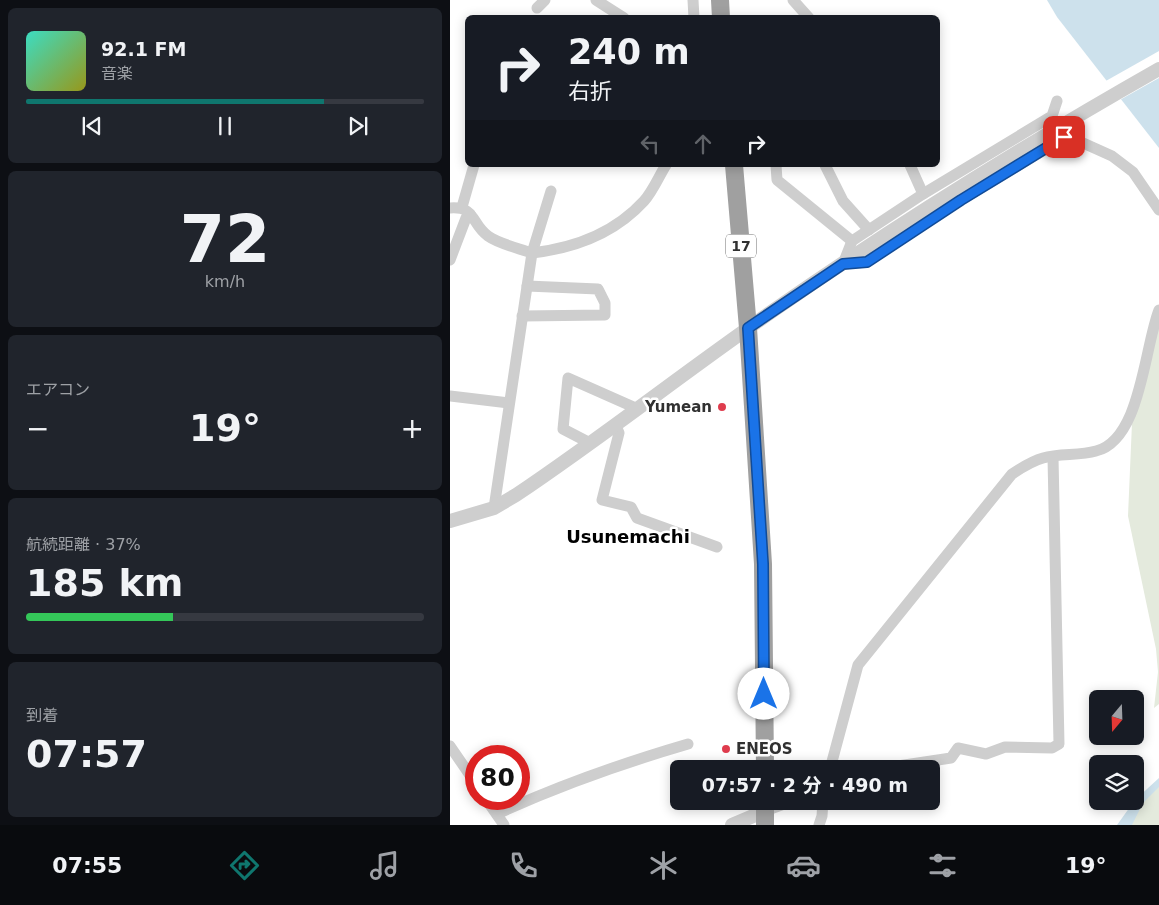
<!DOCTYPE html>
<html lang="ja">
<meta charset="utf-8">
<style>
body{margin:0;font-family:"DejaVu Sans","Noto Sans JP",sans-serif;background:#20242c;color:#f1f3f6;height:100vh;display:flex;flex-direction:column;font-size:19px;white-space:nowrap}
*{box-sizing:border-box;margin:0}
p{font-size:16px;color:#9ea1a6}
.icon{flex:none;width:28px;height:28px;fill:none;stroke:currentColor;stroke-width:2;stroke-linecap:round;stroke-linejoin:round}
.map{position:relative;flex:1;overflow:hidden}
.drawer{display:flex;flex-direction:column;gap:8px;padding:8px;background:#0d0f14;width:450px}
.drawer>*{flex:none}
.guide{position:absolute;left:15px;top:15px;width:475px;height:152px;border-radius:8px;box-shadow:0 2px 12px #0003;background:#171b24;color:#f1f3f6;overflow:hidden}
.needle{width:32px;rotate:199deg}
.fabs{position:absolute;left:639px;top:690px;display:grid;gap:10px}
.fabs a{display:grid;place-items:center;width:55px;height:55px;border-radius:8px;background:#171b24;box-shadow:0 2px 12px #0003;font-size:25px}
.speed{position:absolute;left:15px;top:745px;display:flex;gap:10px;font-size:25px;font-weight:700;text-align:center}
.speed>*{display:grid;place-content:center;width:65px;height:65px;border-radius:50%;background:#171b24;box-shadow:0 2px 12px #0003;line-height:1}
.speed .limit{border:8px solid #d22;background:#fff;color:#111}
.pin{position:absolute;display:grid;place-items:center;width:42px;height:42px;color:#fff;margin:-21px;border-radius:10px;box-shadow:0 2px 8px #0006}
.me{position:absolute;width:55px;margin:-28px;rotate:0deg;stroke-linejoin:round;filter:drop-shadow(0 0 4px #0008)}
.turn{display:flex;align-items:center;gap:18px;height:105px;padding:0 20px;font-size:22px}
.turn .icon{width:65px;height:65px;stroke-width:2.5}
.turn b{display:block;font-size:35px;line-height:42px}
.lanes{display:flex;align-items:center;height:48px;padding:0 20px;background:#0003;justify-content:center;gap:25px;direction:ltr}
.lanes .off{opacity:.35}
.big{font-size:38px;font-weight:700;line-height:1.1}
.drawer .tile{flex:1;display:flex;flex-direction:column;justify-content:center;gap:8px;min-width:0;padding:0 18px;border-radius:8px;background:#20242c}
.drawer .dial{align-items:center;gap:0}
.dial b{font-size:65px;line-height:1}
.song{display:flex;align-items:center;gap:15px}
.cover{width:60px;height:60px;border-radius:8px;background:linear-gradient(135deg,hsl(170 70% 55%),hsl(60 70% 35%))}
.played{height:5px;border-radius:2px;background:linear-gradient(90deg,#0f766e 75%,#363941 75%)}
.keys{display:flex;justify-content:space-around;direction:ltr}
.heat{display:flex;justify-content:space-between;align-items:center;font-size:28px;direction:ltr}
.charge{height:8px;border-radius:4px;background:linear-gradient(90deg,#34c759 37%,#363941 0)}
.trip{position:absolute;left:220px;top:760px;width:270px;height:50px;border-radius:8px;background:#171b24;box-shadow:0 2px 12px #0003;font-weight:700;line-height:50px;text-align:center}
.dock{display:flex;height:80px;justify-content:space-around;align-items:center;background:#090b0e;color:#9ea1a6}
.dock .icon{width:35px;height:35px}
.dock .active{color:#0f766e}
.dock b{font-size:22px;color:#f1f3f6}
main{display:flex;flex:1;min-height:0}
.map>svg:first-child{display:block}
.green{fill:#e4eadd}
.water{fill:#cde1ec}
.pier{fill:#fff}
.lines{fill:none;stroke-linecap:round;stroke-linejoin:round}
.minor{stroke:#cecece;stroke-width:11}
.tertiary{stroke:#cecece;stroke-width:14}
.trunk{stroke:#a0a0a0;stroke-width:18}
.route-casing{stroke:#114b97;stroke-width:12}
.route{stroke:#1a73e8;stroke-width:9}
.poi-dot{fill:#df3c4d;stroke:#fff;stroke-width:2}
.labels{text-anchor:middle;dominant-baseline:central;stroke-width:5;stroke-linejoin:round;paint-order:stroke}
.shield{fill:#fff;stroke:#6f6f6f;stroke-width:1}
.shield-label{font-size:14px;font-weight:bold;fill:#313131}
.poi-label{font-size:15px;font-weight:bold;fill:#313131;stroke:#fff;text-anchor:end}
.quarter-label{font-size:18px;font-weight:bold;fill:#000;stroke:#fff}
</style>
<main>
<section class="drawer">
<div class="tile">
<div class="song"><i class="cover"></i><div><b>92.1 FM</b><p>音楽</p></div></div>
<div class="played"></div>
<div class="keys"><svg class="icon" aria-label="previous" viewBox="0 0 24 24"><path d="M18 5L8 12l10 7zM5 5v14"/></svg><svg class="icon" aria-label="pause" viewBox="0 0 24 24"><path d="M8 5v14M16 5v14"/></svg><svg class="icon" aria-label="next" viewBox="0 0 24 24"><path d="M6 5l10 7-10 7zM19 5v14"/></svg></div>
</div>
<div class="tile dial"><b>72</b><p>km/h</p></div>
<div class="tile"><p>エアコン</p>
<div class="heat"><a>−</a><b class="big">19°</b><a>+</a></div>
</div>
<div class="tile"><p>航続距離 · 37%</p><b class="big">185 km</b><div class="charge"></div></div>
<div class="tile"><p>到着</p><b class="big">07:57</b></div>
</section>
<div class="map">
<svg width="709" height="825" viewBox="0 0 709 825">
<rect width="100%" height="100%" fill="#fff"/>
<!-- green -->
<g class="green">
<path d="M709,318V704L704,708L708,672L706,649L678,516L682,423Z"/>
<path d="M709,782V825H671Z"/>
</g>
<!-- water -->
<g class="water">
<path d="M597,0H709V148L607,17Z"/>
<path d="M709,778V787L693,803L682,825H667L685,800Z"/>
</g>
<!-- pier -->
<path class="pier" d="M709,51V78L668,101L654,82Z"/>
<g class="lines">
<!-- minor -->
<g class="minor">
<path d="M146,0L174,18"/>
<path d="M243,0L244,18"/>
<path d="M343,0L359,18"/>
<path d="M87,8L95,0"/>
<path d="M326,165L327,180L402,241"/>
<path d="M375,165L393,201L419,230"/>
<path d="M460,165L473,194L402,241L393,264L417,262L511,200L614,138H622L662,156L683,172L709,210"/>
<path d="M473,194L602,116L607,101"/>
<path d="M12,207L24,165"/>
<path d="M0,208C26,206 21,224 38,236C49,244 68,248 82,253L101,191"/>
<path d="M0,260L16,218L20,214"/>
<path d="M72,316L155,315V303L148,289L77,286"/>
<path d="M0,396L59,403"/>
<path d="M166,426L169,433L152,500L181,507L187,518L267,547"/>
<path d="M140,443L113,429L118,378L188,409"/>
<path d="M44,508L82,253C125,248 164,234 194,201C203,191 209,176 216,165"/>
<path d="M0,746L26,784"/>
<path d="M380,769L408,665L562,474C571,468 582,461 593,458C610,453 629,456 646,451C691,440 694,348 709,310"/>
<path d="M428,769L501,758L508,748L536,754L555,747L602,748L609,744L603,457"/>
<path d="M36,799L54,825"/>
<path d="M315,811L342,801"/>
<path d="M47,814C108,786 173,763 238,744"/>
<path d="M369,825L372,816L373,801"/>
</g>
<!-- tertiary -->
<g class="tertiary">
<path d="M0,521L44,508L66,495C154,436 237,370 324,310C449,223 577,144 709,69"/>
<path d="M282,825L315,811"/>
</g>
<!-- trunk -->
<g class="trunk">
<path d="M270,0L271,18"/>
<path d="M284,165L298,328L313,564L315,769"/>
<path d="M315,801V825"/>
</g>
</g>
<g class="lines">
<defs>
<path id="route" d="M314,694L313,564L298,328L393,264L417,262L511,200L614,137"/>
</defs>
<!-- route casing -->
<use href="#route" class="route-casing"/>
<!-- route -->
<use href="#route" class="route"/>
</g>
<!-- markers -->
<g class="poi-dot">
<circle cx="272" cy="407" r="5"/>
<circle cx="276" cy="749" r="5"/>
</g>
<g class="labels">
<!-- shield labels -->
<rect class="shield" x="276" y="234.5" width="30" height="23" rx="4"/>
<g class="shield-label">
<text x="291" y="246">17</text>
</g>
<!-- poi labels -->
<g class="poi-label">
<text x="262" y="407">Yumean</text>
<text x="286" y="749" text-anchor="start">ENEOS</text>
</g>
<!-- quarter labels -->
<g class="quarter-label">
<text x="178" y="536">Usunemachi</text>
</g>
</g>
</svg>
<div class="fabs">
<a><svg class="needle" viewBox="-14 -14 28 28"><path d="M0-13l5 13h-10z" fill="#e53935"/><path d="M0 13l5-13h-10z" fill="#9ea1a6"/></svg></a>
<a><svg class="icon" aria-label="layers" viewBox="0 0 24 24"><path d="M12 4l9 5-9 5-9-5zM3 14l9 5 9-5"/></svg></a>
</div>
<div class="speed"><div class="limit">80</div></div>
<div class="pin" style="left:614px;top:137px;background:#d93025"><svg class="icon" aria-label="arrive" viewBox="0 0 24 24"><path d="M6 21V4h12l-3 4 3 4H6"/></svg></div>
<svg class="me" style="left:314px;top:694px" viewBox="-20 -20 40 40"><circle r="19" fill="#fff"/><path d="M0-13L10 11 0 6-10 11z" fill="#1a73e8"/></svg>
<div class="trip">07:57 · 2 分 · 490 m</div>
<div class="guide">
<div class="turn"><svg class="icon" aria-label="right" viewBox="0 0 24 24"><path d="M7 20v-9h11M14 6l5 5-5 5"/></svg><div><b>240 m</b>右折</div></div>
<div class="lanes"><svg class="icon off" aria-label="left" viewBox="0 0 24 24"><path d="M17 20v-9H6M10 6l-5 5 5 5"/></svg><svg class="icon off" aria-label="ahead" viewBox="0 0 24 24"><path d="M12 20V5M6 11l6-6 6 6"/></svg><svg class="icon" aria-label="right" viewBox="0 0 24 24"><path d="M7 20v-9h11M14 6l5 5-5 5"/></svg></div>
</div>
</div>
</main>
<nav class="dock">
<b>07:55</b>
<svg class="icon active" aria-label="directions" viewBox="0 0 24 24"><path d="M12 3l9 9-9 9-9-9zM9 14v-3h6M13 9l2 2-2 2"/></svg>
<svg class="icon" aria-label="music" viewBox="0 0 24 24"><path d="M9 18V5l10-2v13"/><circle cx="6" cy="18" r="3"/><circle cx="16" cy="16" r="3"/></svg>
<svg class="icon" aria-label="phone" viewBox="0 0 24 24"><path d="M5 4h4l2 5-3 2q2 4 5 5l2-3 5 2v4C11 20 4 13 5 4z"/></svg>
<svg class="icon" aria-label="climate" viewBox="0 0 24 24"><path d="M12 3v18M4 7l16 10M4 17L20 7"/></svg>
<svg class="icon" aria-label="car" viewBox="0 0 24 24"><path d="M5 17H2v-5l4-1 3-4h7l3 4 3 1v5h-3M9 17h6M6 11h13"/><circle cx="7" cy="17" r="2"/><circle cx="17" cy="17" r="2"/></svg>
<svg class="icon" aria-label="filters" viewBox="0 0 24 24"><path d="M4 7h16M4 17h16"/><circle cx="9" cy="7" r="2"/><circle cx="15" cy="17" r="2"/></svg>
<b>19°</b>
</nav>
